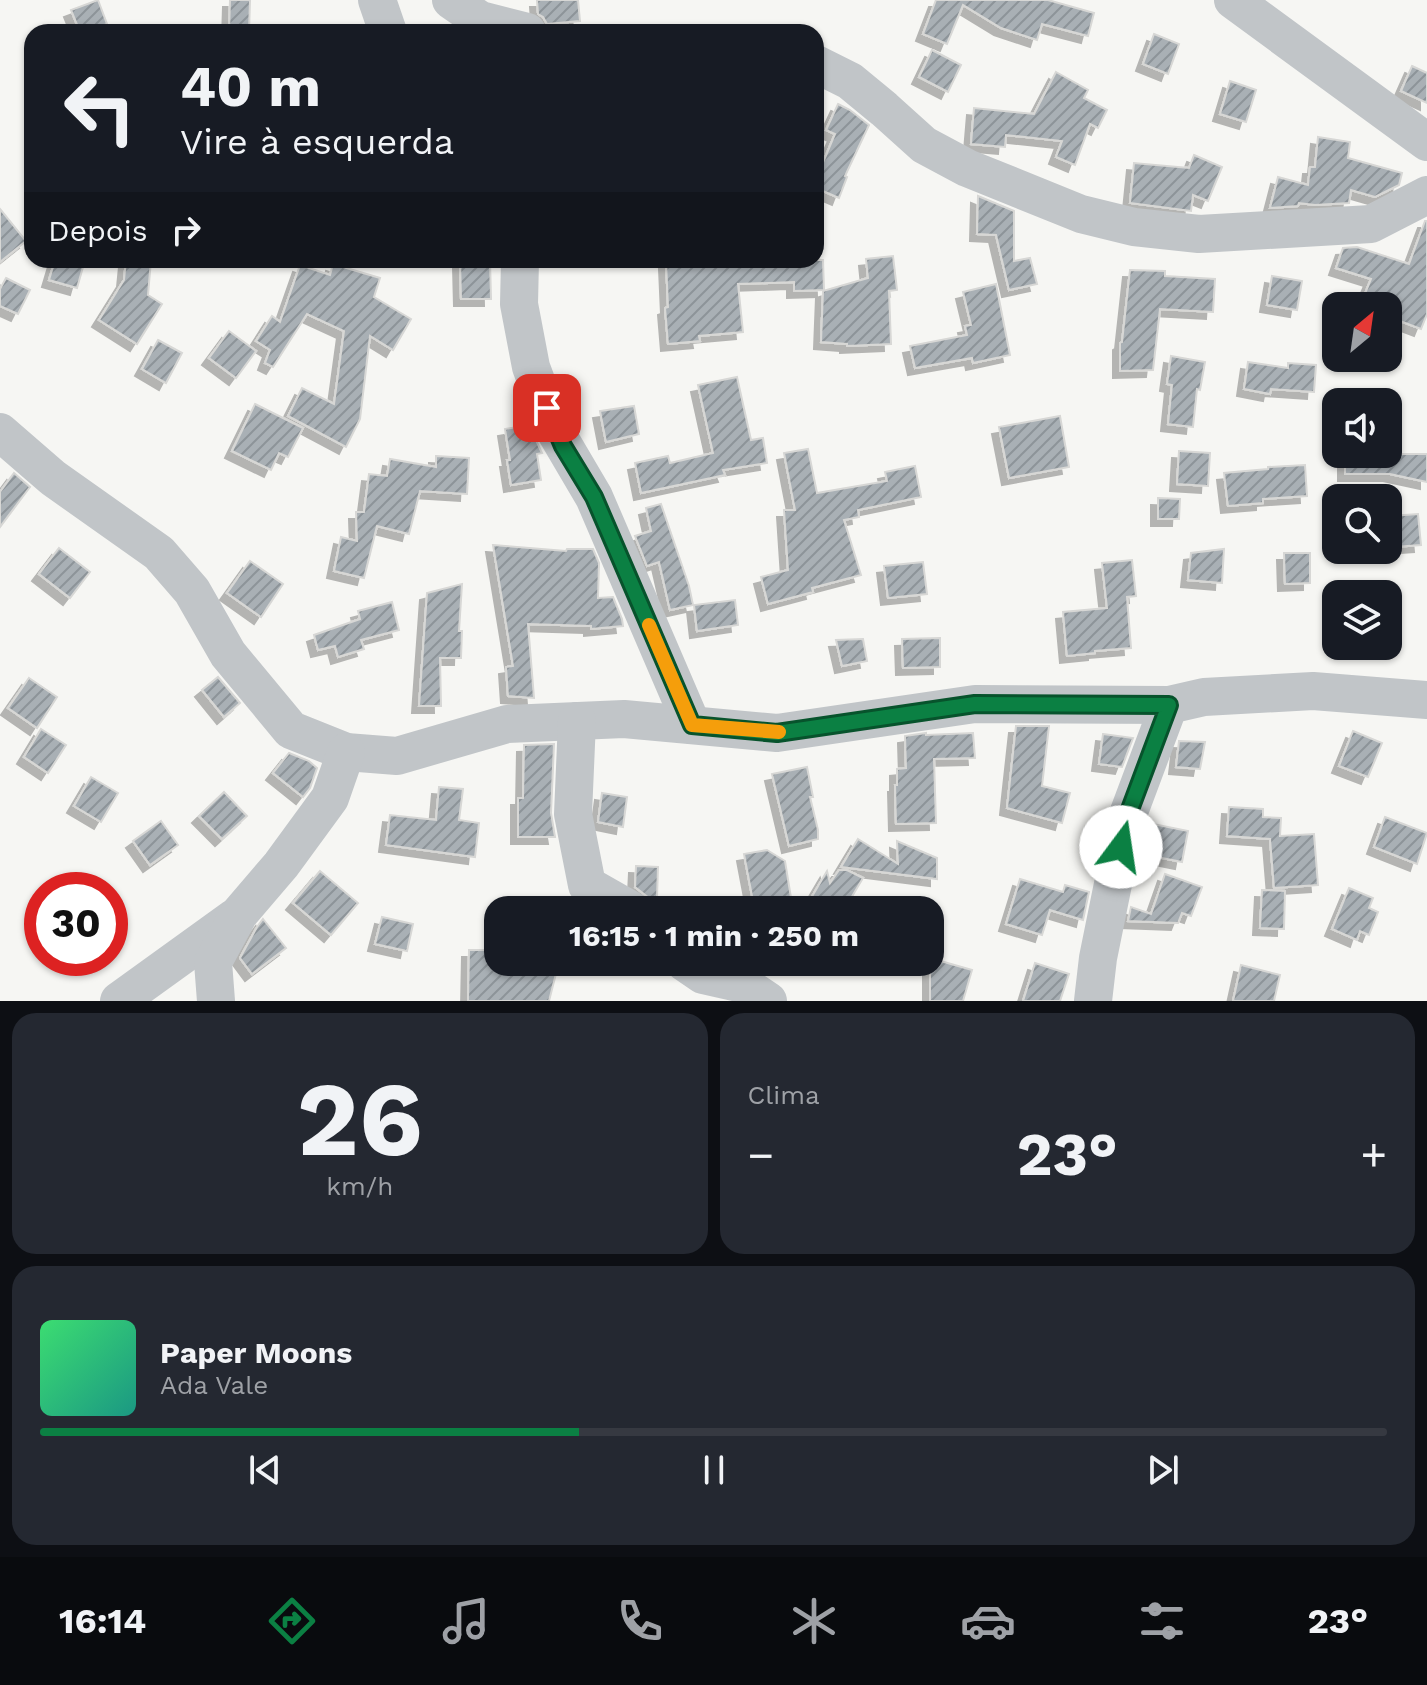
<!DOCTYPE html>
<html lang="pt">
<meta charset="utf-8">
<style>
body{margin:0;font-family:"Work Sans",sans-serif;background:#242831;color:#f1f3f6;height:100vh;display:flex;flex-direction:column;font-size:30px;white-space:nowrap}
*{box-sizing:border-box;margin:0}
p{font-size:26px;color:#9ea1a6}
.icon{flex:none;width:44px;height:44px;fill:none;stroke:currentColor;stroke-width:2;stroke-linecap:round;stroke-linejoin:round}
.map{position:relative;height:1001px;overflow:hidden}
.sheet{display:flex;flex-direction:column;gap:12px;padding:12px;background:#0d0f14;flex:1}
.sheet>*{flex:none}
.banner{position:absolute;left:24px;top:24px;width:800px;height:244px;border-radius:24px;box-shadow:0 2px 6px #0004;background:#171b24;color:#f1f3f6;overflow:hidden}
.needle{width:52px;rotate:29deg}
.fabs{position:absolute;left:1322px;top:292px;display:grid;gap:16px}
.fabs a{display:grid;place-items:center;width:80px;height:80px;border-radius:16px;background:#171b24;box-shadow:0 2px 6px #0004;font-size:40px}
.speed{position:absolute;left:24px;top:872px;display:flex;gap:16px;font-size:40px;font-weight:700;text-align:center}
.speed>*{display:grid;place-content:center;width:104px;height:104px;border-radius:50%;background:#171b24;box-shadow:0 2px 6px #0004;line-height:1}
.speed .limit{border:12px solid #d22;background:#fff;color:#111}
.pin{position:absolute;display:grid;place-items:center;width:68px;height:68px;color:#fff;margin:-34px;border-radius:16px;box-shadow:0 4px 12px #0006}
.me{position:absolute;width:88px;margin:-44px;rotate:14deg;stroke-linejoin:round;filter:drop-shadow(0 0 6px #0008)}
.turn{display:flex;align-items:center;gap:28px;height:168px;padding:0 24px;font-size:36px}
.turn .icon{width:104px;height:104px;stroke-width:2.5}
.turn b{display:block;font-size:56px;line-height:68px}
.then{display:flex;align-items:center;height:76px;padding:0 24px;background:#0003;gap:16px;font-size:30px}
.big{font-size:60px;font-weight:700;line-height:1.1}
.sheet .card{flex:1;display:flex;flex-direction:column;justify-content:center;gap:12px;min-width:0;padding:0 28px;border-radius:24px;background:#242831}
.sheet .dial{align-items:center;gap:0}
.dial b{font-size:104px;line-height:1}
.song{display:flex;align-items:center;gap:24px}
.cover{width:96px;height:96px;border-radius:12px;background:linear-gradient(135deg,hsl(140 70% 55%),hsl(170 70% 35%))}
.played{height:8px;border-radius:4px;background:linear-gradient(90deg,#0b8043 40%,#363941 40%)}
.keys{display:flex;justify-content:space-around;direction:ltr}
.heat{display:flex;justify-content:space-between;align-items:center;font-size:44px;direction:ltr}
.sheet .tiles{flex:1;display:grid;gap:12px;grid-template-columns:1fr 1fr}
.card:last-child{grid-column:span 2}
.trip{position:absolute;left:484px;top:896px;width:460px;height:80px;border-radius:24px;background:#171b24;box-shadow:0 2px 6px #0004;font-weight:700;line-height:80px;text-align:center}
.menu{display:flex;height:128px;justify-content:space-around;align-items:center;background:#090b0e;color:#9ea1a6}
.menu .icon{width:56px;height:56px}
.menu .selected{color:#0b8043}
.menu b{font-size:36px;color:#f1f3f6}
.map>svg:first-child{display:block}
.building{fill:url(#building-hatch);stroke:#d7d7d5;stroke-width:2;filter:url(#shadow)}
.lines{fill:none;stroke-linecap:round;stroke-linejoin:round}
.minor{stroke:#c1c5c8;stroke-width:38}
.route-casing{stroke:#07532c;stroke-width:20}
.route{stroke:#0b8043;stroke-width:14}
.slow{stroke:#f59e0b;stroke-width:14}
</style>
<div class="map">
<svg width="1427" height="1001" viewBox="0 0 1427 1001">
<defs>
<pattern id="building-hatch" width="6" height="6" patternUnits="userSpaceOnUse" patternTransform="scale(2)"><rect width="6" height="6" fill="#a9b0b5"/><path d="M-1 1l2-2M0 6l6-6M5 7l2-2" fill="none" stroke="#8d9499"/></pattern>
<filter id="shadow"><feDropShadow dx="-7" dy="7" stdDeviation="0" flood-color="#0004"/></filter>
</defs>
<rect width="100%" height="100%" fill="#f6f6f3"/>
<!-- building -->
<g class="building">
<path d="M98,0L107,24L87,32H80L71,10Z"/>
<path d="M230,0H250L249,32H229Z"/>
<path d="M537,0H578L580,21L547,24L543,17L538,14Z"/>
<path d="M936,0H1048L1094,13L1088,36L1042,24L1037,40L1001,28L963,5L947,44L923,34Z"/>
<path d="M1154,34L1179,44L1168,74L1143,64Z"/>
<path d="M932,50L961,65L948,92L919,77Z"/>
<path d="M1412,66L1427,73V103L1401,91Z"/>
<path d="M1056,72L1088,90L1084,98L1107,110L1098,128L1090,124L1075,165L1056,157L1062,141L1006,135L1005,147L971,144L974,108L1034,114Z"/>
<path d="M1230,81L1256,90L1246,122L1220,114Z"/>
<path d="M838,104L850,110L869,125L845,176L847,177L839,198L816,188V179L835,134L826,130Z"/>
<path d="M1318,137L1350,142L1348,158L1402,173L1399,185L1375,197L1351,190L1349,203L1315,205L1299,203L1298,206L1270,208L1278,177L1308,185L1310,167H1315Z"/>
<path d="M1194,155L1222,167L1208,201L1193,195L1191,211L1130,203L1134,163L1189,168Z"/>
<path d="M978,196L1014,211V261L1030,258L1037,284L1009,290L996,235L977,234Z"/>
<path d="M0,209L26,241L0,262Z"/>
<path d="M1425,221H1427V314L1421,329L1392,318L1397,306H1360L1371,279L1336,268L1343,248L1357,247L1409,264Z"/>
<path d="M893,256L897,290L889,291L891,344L847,346V344L821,342L823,291L868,278L866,259Z"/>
<path d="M55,260H85L77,288L49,280Z"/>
<path d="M126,260H151L148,295L162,304L137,344L99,320L124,280Z"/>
<path d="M460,260H490L491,299H461Z"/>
<path d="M729,260H823L824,290L794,291V282L738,284L743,332L699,336L700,341L668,344L665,308L668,307L666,262Z"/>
<path d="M333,264L380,278L374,297L411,319L393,350L370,336L360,419L346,447L288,416L302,388L334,404L344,331L307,314L273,367L265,363L270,350L256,341L272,316L280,322L300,265L330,275Z"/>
<path d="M1130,270L1165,271V276L1215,279L1213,312L1160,309L1153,370L1120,371V343L1122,342Z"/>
<path d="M1272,276L1302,281L1297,310L1267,305Z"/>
<path d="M6,278L30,290L18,314L0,306V289Z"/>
<path d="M996,284L1010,355L973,363L972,358L915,368L910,346L967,335L965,326L971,325L963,292Z"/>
<path d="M229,331L256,351L236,378L209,358Z"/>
<path d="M158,340L182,353L166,383L142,369Z"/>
<path d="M1171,356L1205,362L1200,390L1197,389L1193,427L1168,424L1172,385L1167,384Z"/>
<path d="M1248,362L1288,368V363L1316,365L1314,392L1271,389L1270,394L1244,389Z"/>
<path d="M737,377L751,440L763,438L767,463L723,470L725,475L641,493L635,463L668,456L670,463L713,453L698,385Z"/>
<path d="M255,404L303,428L288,457L279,453L271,470L232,451Z"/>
<path d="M634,406L639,434L606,442L600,411Z"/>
<path d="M1060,416L1069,467L1009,478L999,427Z"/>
<path d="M529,425L541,451L542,453L537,454L541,480L511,485L507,460H510L505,429Z"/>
<path d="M808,449L817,493L887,481L885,472L915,466L921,497L858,510L859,517L844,520L861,575L812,588L813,592L768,604L761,577L788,570L784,510H795L784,453Z"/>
<path d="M1179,451L1210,453L1208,486L1177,484Z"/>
<path d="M1345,454H1427V482L1390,474H1345Z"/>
<path d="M436,456L469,458L467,494L420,491L409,534L377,526L364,578L334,571L341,537L357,541L356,512H364L369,474L387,476L390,459L436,467Z"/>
<path d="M1305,465L1307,496L1263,499V503L1228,506L1224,473L1268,469V467Z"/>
<path d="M14,473L30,487L0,527V492Z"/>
<path d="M1158,498L1180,499L1179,519H1158Z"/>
<path d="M661,504L689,586L693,605L670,610L659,562L647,566L635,536L651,531L646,508Z"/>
<path d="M1418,514L1421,545L1394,547L1390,516Z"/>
<path d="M493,545L566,551L567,549H593L599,563L598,598L613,597L622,619L623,626L591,629V626L528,624L534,698L508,696L506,667L513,666Z"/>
<path d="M59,548L90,572L70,598L39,574Z"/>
<path d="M1224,549L1222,583L1188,580L1191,553Z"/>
<path d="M1284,553H1310V583L1285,584Z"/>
<path d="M1132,560L1136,596L1127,597L1131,648L1095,651V653L1067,656L1063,612L1107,608L1102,563Z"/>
<path d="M250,561L283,584L261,617L227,593Z"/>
<path d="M923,562L927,594L888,598L884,566Z"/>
<path d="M462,584L459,631H462L461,658H440L441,706H419L427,593Z"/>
<path d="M735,600L738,625L697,631L694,605Z"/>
<path d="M392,602L399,630L361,640L364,649L338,657L335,646L318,650L314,635L360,619L358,611Z"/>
<path d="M940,638V667L903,668L902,639Z"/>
<path d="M863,639L867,661L842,666L836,640Z"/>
<path d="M218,677L240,703L224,717L202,690Z"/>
<path d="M29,678L57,697L37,728L8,708Z"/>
<path d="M1016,726H1049L1042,786L1070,793L1062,823L1007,808Z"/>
<path d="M41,729L66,745L48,773L24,757Z"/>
<path d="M1353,731L1382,743L1368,777L1339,766Z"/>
<path d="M926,733V735L973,733L975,758L934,759L936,823L896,824L895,785H897V769L906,768L905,736Z"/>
<path d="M1103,734L1133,738L1122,767L1099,764Z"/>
<path d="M1179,741L1205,742L1200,769L1176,767Z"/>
<path d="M554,744L551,813L555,837H518V798H523L524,745Z"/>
<path d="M289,753L309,761L317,768L310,788L303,797L273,773Z"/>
<path d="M807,767L813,797H810L818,830V839L789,846L772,774Z"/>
<path d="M91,777L118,793L101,822L74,806Z"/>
<path d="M439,787L463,789L459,820L479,823L475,857L386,845L390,815L436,820Z"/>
<path d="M224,792L247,816L222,839L199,816Z"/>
<path d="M602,793L627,797L623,827L598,822Z"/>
<path d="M1229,807L1263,809V817L1281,818L1280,836L1314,834L1318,885L1274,888L1270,839L1227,836Z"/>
<path d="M1385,817L1427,833L1417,864L1374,847Z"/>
<path d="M161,821L178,845L150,865L133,841Z"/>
<path d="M1153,824L1188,831L1182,862L1147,855Z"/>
<path d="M858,839L898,864L897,841L937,858V879L841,867Z"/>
<path d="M767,850L785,861L793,910H749L752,896L744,854Z"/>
<path d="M636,866L658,867L657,898H649L635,887Z"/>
<path d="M839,870H847L863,878L844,910H804L827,871L830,883Z"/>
<path d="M320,871L358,903L331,935L293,903Z"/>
<path d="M1165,874L1202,887L1191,916L1182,913L1178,923L1128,921L1131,907L1151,914Z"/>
<path d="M1020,879L1063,892L1065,885L1089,892L1083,920L1050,910L1042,935L1006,924Z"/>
<path d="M1349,888L1373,898L1369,908L1378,912L1369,935L1360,931L1357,940L1332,929Z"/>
<path d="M1262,890L1285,891L1284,929L1260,928Z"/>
<path d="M382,917L413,924L407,951L375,944Z"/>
<path d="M263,919L286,948L252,974L240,958L257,927Z"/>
<path d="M469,950H498V962H559L549,1001H468Z"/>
<path d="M930,958L972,970L963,1001H930Z"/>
<path d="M1035,963L1069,974L1060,1001H1023Z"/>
<path d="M1241,965L1280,975L1274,1001H1233Z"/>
</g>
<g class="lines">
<!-- minor -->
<g class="minor">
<path d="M377,0L388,32"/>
<path d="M451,0L480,20L527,32"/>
<path d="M1233,0L1427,142"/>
<path d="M816,64L850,81L884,109L924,145L967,168L1081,214L1134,227L1199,234L1371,224L1427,195"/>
<path d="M520,260L519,304L531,367L554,429L594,497L692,725"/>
<path d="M0,432L53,478L159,553L192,591L228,654L291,730L346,752L397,756L507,724L624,719L777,733L975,704L1169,705"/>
<path d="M577,721L573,814L587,885L631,910"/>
<path d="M684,962L703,975L743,984L768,1001"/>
<path d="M119,1001L234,918"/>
<path d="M216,1001L213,962L239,914L281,865L330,798L346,752"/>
<path d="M1093,1001L1098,958L1126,820L1169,705L1204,697L1313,691L1427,700"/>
</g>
</g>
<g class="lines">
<defs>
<path id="route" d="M547,408L563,446L594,497L692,725L777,733L975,704L1169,705L1126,820L1121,847"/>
</defs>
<!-- route casing -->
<use href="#route" class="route-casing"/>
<!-- route -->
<use href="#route" class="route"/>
<!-- slow -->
<path class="slow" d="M649,625L692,725L779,732"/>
</g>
</svg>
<div class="fabs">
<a><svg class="needle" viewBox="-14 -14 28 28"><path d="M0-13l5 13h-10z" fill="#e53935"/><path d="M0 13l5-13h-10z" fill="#9ea1a6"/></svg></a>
<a><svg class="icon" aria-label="sound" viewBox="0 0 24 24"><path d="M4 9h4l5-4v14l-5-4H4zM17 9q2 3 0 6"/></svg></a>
<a><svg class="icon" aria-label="search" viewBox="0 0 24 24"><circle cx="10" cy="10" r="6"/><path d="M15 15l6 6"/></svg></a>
<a><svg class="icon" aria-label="layers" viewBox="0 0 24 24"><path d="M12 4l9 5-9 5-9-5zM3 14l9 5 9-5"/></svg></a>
</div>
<div class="speed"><div class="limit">30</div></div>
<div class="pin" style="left:547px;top:408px;background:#d93025"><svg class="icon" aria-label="arrive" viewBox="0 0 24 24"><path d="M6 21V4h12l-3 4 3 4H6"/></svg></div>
<svg class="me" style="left:1121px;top:847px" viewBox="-20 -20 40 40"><circle r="19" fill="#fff"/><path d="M0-13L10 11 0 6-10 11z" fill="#0b8043"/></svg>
<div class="trip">16:15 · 1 min · 250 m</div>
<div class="banner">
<div class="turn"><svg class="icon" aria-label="left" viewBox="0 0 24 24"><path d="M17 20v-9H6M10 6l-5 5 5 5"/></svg><div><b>40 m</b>Vire à esquerda</div></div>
<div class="then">Depois<svg class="icon" aria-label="right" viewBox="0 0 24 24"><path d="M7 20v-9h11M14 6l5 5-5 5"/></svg></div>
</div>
</div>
<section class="sheet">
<div class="tiles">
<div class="card dial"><b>26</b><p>km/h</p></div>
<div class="card"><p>Clima</p>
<div class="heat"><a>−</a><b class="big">23°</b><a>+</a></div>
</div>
<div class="card">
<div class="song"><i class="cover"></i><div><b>Paper Moons</b><p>Ada Vale</p></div></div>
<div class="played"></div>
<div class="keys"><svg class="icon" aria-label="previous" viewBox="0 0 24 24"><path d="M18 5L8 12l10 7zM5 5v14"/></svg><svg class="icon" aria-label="pause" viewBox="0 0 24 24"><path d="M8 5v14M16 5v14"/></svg><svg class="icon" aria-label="next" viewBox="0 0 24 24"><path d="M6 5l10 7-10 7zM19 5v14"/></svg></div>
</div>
</div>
</section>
<nav class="menu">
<b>16:14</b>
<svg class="icon selected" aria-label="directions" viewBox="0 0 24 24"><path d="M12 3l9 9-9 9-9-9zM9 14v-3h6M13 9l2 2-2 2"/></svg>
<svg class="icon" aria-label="music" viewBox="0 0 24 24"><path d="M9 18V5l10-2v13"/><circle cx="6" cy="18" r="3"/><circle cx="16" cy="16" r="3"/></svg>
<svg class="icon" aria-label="phone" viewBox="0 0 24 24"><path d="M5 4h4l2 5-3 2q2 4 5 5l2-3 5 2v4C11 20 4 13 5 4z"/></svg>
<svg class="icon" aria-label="climate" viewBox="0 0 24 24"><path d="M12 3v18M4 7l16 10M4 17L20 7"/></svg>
<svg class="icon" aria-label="car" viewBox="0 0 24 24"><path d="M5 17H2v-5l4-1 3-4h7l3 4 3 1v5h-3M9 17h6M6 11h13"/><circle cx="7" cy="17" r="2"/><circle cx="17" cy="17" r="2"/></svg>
<svg class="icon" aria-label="filters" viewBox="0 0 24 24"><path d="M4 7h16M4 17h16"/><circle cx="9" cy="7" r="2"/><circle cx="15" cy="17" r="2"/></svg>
<b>23°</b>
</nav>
